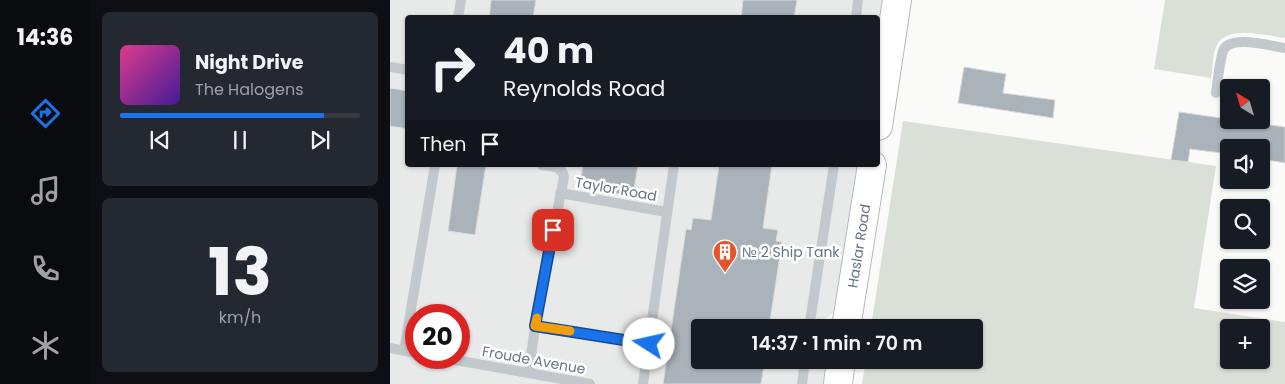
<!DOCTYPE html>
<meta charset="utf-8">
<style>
body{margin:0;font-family:Poppins,sans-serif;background:#242831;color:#f1f3f6;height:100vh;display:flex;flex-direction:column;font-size:19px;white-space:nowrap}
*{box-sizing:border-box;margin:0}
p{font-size:16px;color:#9ea1a6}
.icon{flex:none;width:28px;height:28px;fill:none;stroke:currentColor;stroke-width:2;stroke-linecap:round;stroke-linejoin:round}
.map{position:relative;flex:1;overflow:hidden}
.side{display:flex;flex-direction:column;gap:12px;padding:12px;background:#0d0f14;width:300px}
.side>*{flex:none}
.guide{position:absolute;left:15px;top:15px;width:475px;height:152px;border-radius:5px;box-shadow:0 1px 4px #0004;background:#171b24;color:#f1f3f6;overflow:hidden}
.needle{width:32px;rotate:322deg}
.controls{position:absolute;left:830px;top:79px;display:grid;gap:10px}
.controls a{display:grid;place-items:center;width:50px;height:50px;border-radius:5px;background:#171b24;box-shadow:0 1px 4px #0004;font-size:25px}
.speed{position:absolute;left:15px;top:304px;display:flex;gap:10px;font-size:25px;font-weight:700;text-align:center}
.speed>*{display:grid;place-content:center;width:65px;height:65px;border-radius:50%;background:#171b24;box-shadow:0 1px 4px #0004;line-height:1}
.speed .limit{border:8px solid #d22;background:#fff;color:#111}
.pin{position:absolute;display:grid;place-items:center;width:42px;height:42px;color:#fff;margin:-21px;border-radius:10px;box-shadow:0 2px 8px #0006}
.me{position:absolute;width:55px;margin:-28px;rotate:280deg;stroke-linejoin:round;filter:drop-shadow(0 0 4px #0008)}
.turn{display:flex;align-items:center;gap:18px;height:105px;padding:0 15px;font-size:22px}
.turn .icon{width:65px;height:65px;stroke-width:2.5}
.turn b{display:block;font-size:35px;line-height:42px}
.then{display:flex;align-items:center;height:48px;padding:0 15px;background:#0003;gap:10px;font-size:19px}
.side .tile{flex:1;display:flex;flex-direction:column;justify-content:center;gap:8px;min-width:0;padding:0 18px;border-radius:8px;background:#242831}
.side .dial{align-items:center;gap:0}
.dial b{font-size:65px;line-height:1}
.song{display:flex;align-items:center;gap:15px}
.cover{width:60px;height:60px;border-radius:8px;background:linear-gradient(135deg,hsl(330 70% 55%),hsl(260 70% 35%))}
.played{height:5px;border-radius:2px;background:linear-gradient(90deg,#1a73e8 85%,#363941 85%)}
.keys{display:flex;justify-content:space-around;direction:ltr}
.trip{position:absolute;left:301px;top:319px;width:292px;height:50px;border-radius:5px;background:#171b24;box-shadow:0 1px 4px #0004;font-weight:600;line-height:50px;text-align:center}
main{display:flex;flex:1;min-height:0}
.tabs{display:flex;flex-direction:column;width:90px;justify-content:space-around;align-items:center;background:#090b0e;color:#9ea1a6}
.tabs .icon{width:35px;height:35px}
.tabs .selected{color:#1a73e8}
.tabs b{font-size:22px;color:#f1f3f6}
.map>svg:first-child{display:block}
.built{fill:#e8e9e9;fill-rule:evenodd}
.green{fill:#dadfd7;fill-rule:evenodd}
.building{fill:#aab3b9;stroke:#dcdcda}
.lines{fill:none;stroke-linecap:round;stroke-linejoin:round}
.secondary-casing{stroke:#b3babf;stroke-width:30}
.lane{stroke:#c3c8cc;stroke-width:10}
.secondary{stroke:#fff;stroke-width:28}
.route-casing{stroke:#114b97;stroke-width:12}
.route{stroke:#1a73e8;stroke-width:9}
.slow{stroke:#f59e0b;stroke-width:9}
.labels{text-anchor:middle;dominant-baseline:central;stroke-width:5;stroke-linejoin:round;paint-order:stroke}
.street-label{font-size:14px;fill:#657683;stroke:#fff}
.poi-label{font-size:14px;fill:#657683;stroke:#fff;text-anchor:start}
</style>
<main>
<nav class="tabs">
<b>14:36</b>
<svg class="icon selected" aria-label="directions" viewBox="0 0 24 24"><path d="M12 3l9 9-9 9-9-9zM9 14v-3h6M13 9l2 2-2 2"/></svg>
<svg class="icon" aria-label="music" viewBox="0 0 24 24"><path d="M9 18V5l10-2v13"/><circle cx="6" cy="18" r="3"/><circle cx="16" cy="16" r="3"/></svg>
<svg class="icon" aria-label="phone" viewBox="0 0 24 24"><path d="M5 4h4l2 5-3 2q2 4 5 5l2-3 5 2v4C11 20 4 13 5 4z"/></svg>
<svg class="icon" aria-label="climate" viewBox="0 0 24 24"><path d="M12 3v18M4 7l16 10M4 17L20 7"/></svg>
</nav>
<section class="side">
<div class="tile">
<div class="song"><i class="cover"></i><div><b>Night Drive</b><p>The Halogens</p></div></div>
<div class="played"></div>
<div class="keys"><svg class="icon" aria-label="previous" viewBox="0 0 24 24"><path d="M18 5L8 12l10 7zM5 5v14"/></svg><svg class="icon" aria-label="pause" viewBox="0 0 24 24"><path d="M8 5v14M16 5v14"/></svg><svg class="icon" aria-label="next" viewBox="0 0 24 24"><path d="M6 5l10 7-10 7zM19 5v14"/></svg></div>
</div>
<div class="tile dial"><b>13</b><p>km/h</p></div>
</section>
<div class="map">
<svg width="895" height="384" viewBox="0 0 895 384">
<rect width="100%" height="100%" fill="#fafaf8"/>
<!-- built -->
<path class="built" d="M0,0H493L488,36V18H18V165H468L446,311L435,319L434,327L310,328V360H437L434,384H0ZM26,315H69V358H26Z"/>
<!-- green -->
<g class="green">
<path d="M775,0H895V38C876,36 835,23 826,47C822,56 823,68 821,78L764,69Z"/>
<path d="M513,121L826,166L804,308L895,322V384H472L476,360H585V328L481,327ZM839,328H871V360H839Z"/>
</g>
<!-- building -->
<g class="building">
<path d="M101,0H146L143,18H99Z"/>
<path d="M353,0H407L404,18H351Z"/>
<path d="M574,67L616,74L613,93L665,100L663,118L568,103Z"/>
<path d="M0,88L18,91V129L0,126Z"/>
<path d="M789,112L895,127V163L871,159V148H839V154L800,149L798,162L781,160Z"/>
<path d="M67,165H96L85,235L58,231Z"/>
<path d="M193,165H248L243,196L189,188Z"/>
<path d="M329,165H382L373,228L388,230L386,241L392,242L379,328H310V360H375L371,384H273L296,229L301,230L303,218L321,220Z"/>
</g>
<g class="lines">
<defs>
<g id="secondary">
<path d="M488,126L507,0"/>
<path d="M456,328L482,165"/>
<path d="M448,384L451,360"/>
</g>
</defs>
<!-- secondary casing -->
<use href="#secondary" class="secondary-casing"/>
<!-- lane -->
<g class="lane">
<path d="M68,18L71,0"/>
<path d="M466,18L468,0"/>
<path d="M0,67L18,70"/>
<path d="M826,93C828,80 829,64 833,51C839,34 881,46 895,48"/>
<path d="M170,193L276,212"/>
<path d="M145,326L259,344"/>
<path d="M419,328L444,165"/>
<path d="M0,348L26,353"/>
<path d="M14,351L45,165"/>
<path d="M54,358L200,384"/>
<path d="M139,372L145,326L174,177C172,166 162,167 152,165"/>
<path d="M253,384L284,165"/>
<path d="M412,384L415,360"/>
</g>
<!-- secondary -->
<use href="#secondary" class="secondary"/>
</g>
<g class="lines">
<defs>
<path id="route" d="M163,230L145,326L259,344"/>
</defs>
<!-- route casing -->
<use href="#route" class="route-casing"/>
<!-- route -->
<use href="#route" class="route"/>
<!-- slow -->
<path class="slow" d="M147,318L145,326L180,331"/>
</g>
<!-- icons -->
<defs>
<symbol id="building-pin" viewBox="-11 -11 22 30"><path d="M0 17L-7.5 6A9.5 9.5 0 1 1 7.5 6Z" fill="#e4572e" stroke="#fff"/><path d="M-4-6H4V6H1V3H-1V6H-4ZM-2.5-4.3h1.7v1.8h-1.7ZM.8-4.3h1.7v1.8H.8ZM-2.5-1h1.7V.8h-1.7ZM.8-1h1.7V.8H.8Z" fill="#fff"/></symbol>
</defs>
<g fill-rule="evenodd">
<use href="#building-pin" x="321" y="238" width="28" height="38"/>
</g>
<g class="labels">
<!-- street labels -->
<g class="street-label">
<text transform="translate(226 189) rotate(10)">Taylor Road</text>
<text transform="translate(469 246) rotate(-81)">Haslar Road</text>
<text transform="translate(144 360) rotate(10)">Froude Avenue</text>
</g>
<!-- poi labels -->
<g class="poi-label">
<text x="352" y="252">№ 2 Ship Tank</text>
</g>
</g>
</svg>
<div class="controls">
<a><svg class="needle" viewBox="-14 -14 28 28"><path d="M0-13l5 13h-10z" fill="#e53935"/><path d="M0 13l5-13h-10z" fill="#9ea1a6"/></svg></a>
<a><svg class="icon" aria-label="sound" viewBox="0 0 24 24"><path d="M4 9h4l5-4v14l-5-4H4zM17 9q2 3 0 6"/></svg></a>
<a><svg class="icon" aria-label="search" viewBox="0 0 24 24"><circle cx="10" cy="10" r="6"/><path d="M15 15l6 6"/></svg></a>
<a><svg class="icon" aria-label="layers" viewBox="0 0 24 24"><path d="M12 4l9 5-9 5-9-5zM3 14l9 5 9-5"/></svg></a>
<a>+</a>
</div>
<div class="speed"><div class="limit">20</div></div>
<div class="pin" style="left:163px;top:230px;background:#d93025"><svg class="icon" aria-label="arrive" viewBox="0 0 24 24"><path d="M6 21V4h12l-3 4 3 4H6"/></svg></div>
<svg class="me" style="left:259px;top:344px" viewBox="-20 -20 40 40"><circle r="19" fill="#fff"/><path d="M0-13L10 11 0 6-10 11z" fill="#1a73e8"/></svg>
<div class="trip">14:37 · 1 min · 70 m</div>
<div class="guide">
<div class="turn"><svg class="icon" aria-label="right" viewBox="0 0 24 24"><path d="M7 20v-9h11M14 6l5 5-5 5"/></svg><div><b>40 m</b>Reynolds Road</div></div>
<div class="then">Then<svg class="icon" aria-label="arrive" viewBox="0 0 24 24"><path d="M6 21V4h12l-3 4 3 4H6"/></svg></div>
</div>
</div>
</main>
